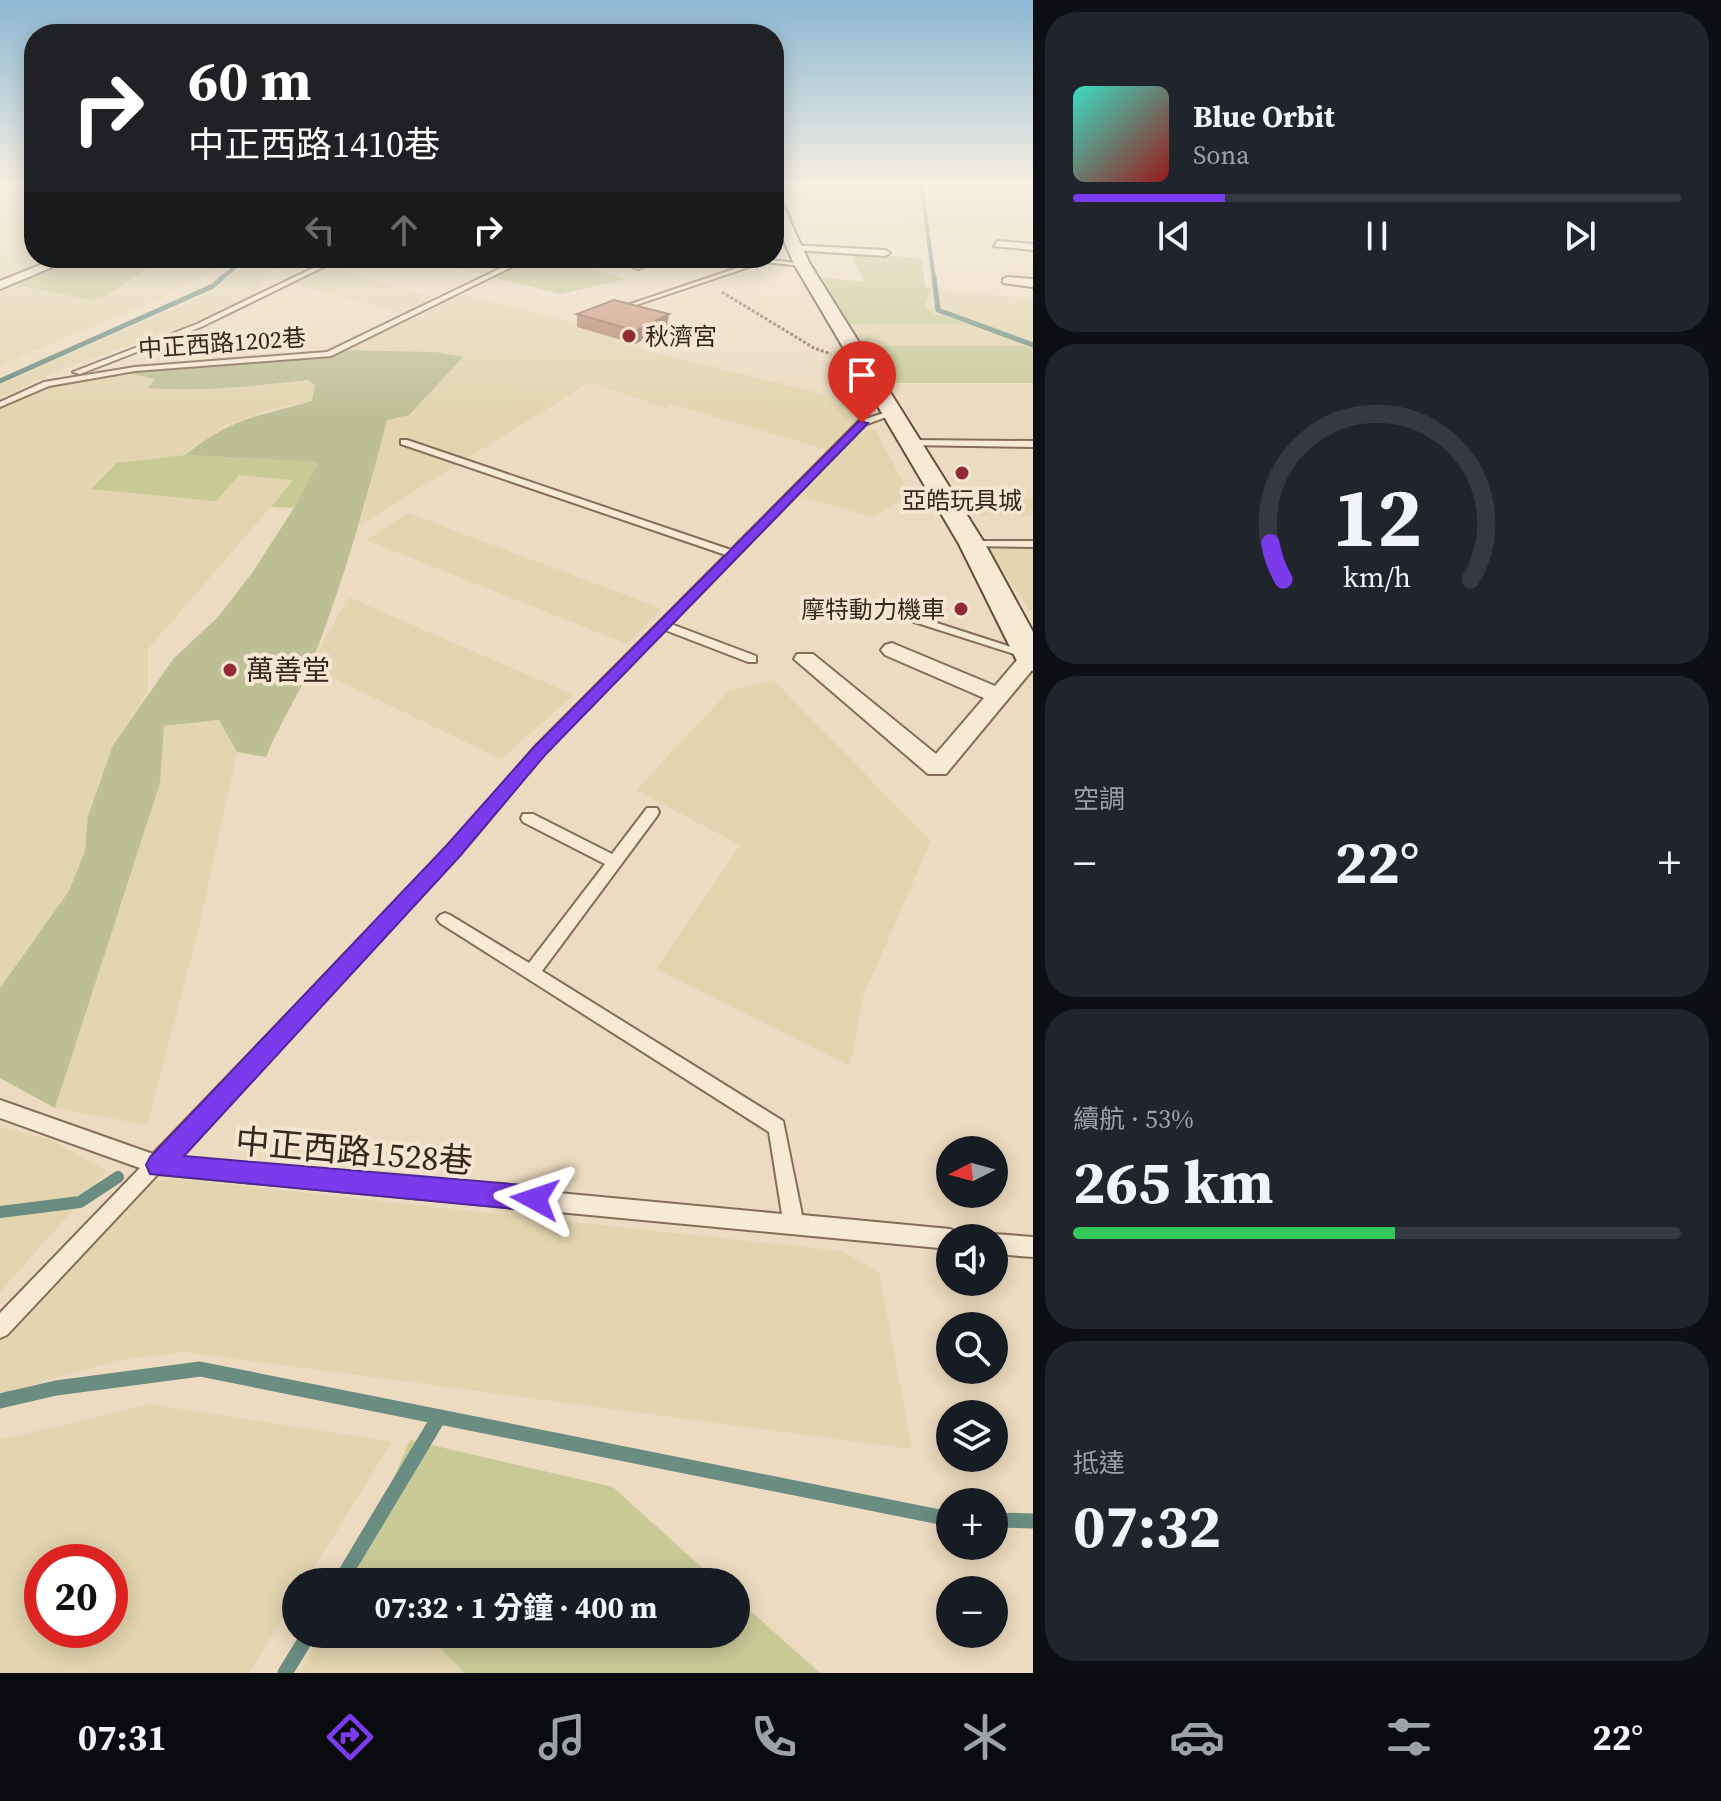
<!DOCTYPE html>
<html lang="zh-TW">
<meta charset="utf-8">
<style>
body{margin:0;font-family:"Source Serif 4","Noto Sans TC",serif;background:#20242c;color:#f1f3f6;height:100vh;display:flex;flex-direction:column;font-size:30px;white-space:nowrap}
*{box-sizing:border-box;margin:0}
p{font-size:26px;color:#9ea1a6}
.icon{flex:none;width:44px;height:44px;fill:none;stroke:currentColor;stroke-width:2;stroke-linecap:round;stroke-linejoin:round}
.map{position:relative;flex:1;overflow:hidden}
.panel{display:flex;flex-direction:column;gap:12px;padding:12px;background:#0d0f14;width:688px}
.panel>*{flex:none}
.hud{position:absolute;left:24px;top:24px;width:760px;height:244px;border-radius:32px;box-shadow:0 4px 20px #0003;background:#202124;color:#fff;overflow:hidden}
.needle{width:52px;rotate:264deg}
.buttons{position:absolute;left:936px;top:1136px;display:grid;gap:16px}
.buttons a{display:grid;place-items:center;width:72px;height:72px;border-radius:50%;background:#171b24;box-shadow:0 4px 20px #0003;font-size:40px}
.speed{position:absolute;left:24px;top:1544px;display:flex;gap:16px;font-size:40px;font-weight:700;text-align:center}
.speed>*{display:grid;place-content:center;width:104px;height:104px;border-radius:50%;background:#171b24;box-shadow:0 4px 20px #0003;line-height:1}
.speed .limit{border:12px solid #d22;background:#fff;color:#111}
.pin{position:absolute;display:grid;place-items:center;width:68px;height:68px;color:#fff;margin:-82px -34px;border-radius:50% 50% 50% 0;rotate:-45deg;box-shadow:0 0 8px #0007}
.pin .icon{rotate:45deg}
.me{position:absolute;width:88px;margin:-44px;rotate:275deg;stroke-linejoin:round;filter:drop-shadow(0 0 6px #0008)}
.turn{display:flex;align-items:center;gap:28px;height:168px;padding:0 32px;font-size:36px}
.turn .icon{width:104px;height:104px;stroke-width:2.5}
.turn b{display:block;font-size:56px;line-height:68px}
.lanes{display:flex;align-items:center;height:76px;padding:0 32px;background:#0003;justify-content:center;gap:40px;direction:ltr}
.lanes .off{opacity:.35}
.big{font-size:60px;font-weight:700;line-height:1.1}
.panel .tile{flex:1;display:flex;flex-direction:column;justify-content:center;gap:12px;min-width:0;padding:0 28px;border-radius:32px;background:#20242c}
.panel .dial{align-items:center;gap:0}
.dial svg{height:208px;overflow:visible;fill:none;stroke:#363941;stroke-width:7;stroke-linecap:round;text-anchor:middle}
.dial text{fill:#f1f3f6;stroke:none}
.song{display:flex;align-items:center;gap:24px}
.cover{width:96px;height:96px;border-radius:12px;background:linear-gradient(135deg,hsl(170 70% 55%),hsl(0 70% 35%))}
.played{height:8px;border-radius:4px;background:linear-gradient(90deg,#7c3aed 25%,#363941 25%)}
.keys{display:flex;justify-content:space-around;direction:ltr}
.heat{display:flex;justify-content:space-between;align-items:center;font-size:44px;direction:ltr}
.charge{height:12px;border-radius:6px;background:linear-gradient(90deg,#34c759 53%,#363941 0)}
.trip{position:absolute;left:282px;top:1568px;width:468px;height:80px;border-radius:40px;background:#171b24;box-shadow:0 4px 20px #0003;font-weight:700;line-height:80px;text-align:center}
.tabs{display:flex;height:128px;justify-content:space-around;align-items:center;background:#090b0e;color:#9ea1a6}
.tabs .icon{width:56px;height:56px}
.tabs .on{color:#7c3aed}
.tabs b{font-size:36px;color:#f1f3f6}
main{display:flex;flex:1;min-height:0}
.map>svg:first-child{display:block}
.farmland{fill:#e2d5af;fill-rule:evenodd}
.green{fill:#c8ca96}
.cemetery{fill:#bdbf95}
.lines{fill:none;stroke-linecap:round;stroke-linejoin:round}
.stream-far3{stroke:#6b8c81;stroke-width:4}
.stream-far2{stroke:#6b8c81;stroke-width:5}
.stream-far1{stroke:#6b8c81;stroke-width:12}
.stream{stroke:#6b8c81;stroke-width:15}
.service-casing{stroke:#856d59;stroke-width:4}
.minor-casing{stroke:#856d59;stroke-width:4}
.secondary-casing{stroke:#674e3d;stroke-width:4}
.path{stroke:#856d59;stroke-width:3;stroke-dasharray:3 2;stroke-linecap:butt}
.service{fill:#f7ead4;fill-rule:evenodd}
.minor{fill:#f7ead4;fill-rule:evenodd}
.secondary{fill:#f7ead4;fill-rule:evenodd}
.wall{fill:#ad7e67}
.shaded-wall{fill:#8d6754}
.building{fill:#c99378;stroke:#8d6754;stroke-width:2}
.route{fill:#7c3aed;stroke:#51269a;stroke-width:2}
.poi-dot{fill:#922b35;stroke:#f4e6d0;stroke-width:3}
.labels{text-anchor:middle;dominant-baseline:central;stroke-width:8;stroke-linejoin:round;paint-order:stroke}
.far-poi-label{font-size:24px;fill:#35271d;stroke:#f4e6d0;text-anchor:start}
.far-street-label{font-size:24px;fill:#35271d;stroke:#f4e6d0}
.poi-label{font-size:28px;fill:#35271d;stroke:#f4e6d0;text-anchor:start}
.near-street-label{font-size:34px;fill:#35271d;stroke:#f4e6d0}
</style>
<main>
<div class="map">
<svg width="1033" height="1673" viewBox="0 0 1033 1673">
<rect width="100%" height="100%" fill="#ecdbc1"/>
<!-- farmland -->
<g class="farmland">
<path d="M847,184H1033V205L1003,204L1005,212L1033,214V238L925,229L924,237L808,226L807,218L900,226L888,210L791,206L783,186Z"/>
<path d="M34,192V258H61L0,282V247L17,239L0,236V204Z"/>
<path d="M165,258H227L212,272L149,303L0,365V286L8,283L103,297Z"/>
<path d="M411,258H514L483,274Z"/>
<path d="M279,265L265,276L259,291L231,309L65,368L0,397V385L215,290L245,266Z"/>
<path d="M327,267L433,297L402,313L293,284Z"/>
<path d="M932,289L1033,299V346H864L850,324H962L935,314L925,306Z"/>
<path d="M457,293L566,320L641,349L852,401L864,415L829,450L671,404L665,408L590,382L360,525L387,419L462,357L436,352L340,350L423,316Z"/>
<path d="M127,373L156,379L148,388L255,386L308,380L315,385V392L313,401L268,410L225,425L185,455L117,463L294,480L148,649V690L113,745L88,816L85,851L69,891L0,988V407L52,385Z"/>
<path d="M875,429L910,496L872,517L801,496L861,432Z"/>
<path d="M965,498H1033V516L966,515Z"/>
<path d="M408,513L663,609L627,644L366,540Z"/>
<path d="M984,542L1033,543V611H1030Z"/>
<path d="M348,597L574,695L501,759L310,667Z"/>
<path d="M773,680L931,841L863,997L850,1066L656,969L740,845L636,790L729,691Z"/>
<path d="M220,720L237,752L198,931L147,1125L55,1108L160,783L164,726Z"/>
<path d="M0,1127L51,1140L107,1171L0,1292Z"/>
<path d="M177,1179L841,1251L879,1272L912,1449L185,1352L119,1360L0,1394V1333L134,1183Z"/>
<path d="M150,1404L392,1442L305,1582H296V1597L249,1673H0V1440ZM42,1562H110V1630H42Z"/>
<path d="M321,1634H426L465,1673H300Z"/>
</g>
<!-- green -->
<g class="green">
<path d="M851,254L922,258L925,287L932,289L925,306L935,314L966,324H850L821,277L864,282Z"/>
<path d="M72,258H165L103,297L90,300L8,283Z"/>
<path d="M528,258L591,261L582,266L626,279L561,294L492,277Z"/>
<path d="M864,346H1033V383H886Z"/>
<path d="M185,455L318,462L294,508L271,507L293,480L239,475L216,501L91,489L117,463Z"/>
<path d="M410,1440L613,1487L718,1582H374L357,1565Z"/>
<path d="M736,1598L820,1673H465L426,1634H736Z"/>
</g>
<!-- cemetery -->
<path class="cemetery" d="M340,350L436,352L463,357L409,415L387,420C366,502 343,583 312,662C299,695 279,724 266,757L237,752L219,720L164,726L160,783L55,1108L0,1078V988L69,891L85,851L88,816L113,745L174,658L217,618L252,573L294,508L318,462L185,455C233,417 256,417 312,401L315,385L308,380C255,386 201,392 148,388L155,379L127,373L132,367Z"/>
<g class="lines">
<!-- stream-far3 -->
<g class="stream-far3">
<path d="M921,184L934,279"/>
<path d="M775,186L790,217"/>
<path d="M240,264L294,258"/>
<path d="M221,279L246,258"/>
</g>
<!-- stream-far2 -->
<g class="stream-far2">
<path d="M934,277L938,310L1033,345"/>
<path d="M0,381L213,286L223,277"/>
</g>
<!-- stream-far1 -->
<path class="stream-far1" d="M0,1212L80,1202L118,1177"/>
<!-- stream -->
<g class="stream">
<path d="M0,1401L56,1388L200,1369L950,1519"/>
<path d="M994,1520L1033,1521"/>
<path d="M340,1582L439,1417"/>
<path d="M285,1673L309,1634"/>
</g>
<defs>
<g id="service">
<path d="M334,258H342L201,327L80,374L73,372L197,324Z"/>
<path d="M522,258H530L331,356L135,371L49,386L0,407V402L44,382L135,367L327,352Z"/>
<path d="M655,258H663L639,269L634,268Z"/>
<path d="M753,258L805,264L802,266L764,262L630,307L625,306L758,261L753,260Z"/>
<path d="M887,412L894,414L865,425L671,624L756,656V662H748L665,630L544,754L458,855L174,1157L782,1214L769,1132L440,923L437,919L440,915L445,913L450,915L529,963L605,864L523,822L521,818L523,814H533L612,854L647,808H657L659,812L657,816L542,971L783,1121L802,1215L950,1229L957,1232L959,1238H950V1249L158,1174L7,1335L0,1338V1313L140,1168L0,1118V1100L153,1154L448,847L534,748L726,555L401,444V440H407L731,550L859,421Z"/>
<path d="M909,440L1033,441V447L906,445V441Z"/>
<path d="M972,541H1033V547L968,546V542Z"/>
<path d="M912,615L1033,654V660L908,620L907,618Z"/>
<path d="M994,1234L1033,1237V1257L994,1254V1238H987Z"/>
</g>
<g id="minor">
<path d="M998,241L1033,244V250L994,246Z"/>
<path d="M790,245L885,250L890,253L885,256L794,250Z"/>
<path d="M58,258H74L0,289V281Z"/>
<path d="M1007,277L1033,279V287L1003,283V279Z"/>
<path d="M892,643L995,686L1023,653L1033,652V669L946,774H928L794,659L797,654H813L936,754L984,698L885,655L881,650L885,645Z"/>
</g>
<path id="secondary" d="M774,198L781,202L810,264L985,544L1033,632V671L1022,668L1017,661L959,544L794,264L774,218Z"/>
</defs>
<!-- service casing -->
<use href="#service" class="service-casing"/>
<!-- minor casing -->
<use href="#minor" class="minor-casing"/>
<!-- secondary casing -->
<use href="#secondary" class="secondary-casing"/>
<!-- path -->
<path class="path" d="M722,292L814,348L831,354"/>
<!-- service -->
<use href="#service" class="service"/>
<!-- minor -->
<use href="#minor" class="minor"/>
<!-- secondary -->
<use href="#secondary" class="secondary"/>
</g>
<!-- wall -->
<path class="wall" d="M577,314L667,327L635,344L577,327Z"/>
<!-- shaded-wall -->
<path class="shaded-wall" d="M669,314L667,327L635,344L636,331Z"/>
<!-- building -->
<path class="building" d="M614,300L669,314L636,331L577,314Z"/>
<!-- sky -->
<linearGradient id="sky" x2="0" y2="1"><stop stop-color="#8db8d3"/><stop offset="0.44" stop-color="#f6efe3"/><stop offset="1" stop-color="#f6efe3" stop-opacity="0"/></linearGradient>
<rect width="1033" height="418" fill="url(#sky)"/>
<!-- route -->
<path class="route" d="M859,421L868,423L545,755L460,856L184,1156L535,1186L544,1190L547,1199L544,1207L535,1211L150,1174L146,1165L150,1157L446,846L534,747Z"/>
<!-- markers -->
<g class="poi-dot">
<circle cx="629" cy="336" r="8"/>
<circle cx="962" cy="473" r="8"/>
<circle cx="961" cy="609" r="8"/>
<circle cx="230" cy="670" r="8"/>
</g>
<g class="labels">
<!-- far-poi labels -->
<g class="far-poi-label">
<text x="645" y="336">秋濟宮</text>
<text x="962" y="500" text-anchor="middle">亞皓玩具城</text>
<text x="945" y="609" text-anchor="end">摩特動力機車</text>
</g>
<!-- far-street labels -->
<g class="far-street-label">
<text transform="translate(222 343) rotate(-4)">中正西路1202巷</text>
</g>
<!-- poi labels -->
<g class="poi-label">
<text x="246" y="670">萬善堂</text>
</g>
<!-- near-street labels -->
<g class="near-street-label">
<text transform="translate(354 1151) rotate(5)">中正西路1528巷</text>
</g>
</g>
</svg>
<div class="buttons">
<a><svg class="needle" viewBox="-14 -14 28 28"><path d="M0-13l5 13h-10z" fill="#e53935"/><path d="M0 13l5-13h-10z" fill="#9ea1a6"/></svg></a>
<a><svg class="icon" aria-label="sound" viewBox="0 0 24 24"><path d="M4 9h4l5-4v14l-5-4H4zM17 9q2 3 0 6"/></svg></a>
<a><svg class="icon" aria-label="search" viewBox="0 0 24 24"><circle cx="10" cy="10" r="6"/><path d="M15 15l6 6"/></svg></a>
<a><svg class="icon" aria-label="layers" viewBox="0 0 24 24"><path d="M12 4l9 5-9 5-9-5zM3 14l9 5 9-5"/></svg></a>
<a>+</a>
<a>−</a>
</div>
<div class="speed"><div class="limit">20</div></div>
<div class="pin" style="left:862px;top:423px;background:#d93025"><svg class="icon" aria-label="arrive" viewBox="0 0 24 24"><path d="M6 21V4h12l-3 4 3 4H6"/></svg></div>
<svg class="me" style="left:535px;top:1199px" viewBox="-20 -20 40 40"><path d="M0-17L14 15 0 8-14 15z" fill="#7c3aed" stroke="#fff" stroke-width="4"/></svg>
<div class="trip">07:32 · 1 分鐘 · 400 m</div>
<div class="hud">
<div class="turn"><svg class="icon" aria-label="right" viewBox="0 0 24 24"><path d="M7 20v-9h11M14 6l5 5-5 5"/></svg><div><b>60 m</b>中正西路1410巷</div></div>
<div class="lanes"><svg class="icon off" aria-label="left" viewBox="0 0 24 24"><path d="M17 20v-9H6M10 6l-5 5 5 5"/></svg><svg class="icon off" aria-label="ahead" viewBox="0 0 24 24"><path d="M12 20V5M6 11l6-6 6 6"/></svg><svg class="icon" aria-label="right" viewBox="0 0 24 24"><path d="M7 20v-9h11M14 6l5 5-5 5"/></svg></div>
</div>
</div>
<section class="panel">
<div class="tile">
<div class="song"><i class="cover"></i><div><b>Blue Orbit</b><p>Sona</p></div></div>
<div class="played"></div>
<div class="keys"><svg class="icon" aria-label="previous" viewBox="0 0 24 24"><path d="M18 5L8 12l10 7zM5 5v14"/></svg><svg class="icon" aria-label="pause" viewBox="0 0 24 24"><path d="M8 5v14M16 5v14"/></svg><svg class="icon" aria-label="next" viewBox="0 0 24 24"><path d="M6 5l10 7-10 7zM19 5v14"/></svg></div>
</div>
<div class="tile dial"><svg viewBox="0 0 100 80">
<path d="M14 69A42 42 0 1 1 86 69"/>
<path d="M14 69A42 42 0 0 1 9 55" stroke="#7c3aed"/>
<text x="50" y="56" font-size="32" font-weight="700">12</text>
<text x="50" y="72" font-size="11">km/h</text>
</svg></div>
<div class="tile"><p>空調</p>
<div class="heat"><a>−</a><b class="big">22°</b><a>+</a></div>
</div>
<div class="tile"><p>續航 · 53%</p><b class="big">265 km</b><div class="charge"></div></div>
<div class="tile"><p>抵達</p><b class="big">07:32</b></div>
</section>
</main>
<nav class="tabs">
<b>07:31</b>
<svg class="icon on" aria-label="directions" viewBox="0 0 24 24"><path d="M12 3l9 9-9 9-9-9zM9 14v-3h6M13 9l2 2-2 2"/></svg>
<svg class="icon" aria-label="music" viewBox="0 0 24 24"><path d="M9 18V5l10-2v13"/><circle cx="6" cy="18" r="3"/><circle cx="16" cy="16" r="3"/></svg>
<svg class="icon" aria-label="phone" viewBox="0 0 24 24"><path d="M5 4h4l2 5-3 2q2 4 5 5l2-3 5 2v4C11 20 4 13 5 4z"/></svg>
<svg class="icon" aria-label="climate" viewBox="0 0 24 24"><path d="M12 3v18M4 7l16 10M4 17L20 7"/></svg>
<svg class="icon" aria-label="car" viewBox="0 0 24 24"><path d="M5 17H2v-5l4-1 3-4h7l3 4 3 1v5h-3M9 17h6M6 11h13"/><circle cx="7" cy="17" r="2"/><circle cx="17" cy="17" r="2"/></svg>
<svg class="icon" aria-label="filters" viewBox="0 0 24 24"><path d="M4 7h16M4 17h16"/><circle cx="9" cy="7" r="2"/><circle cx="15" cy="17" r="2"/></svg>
<b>22°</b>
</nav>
